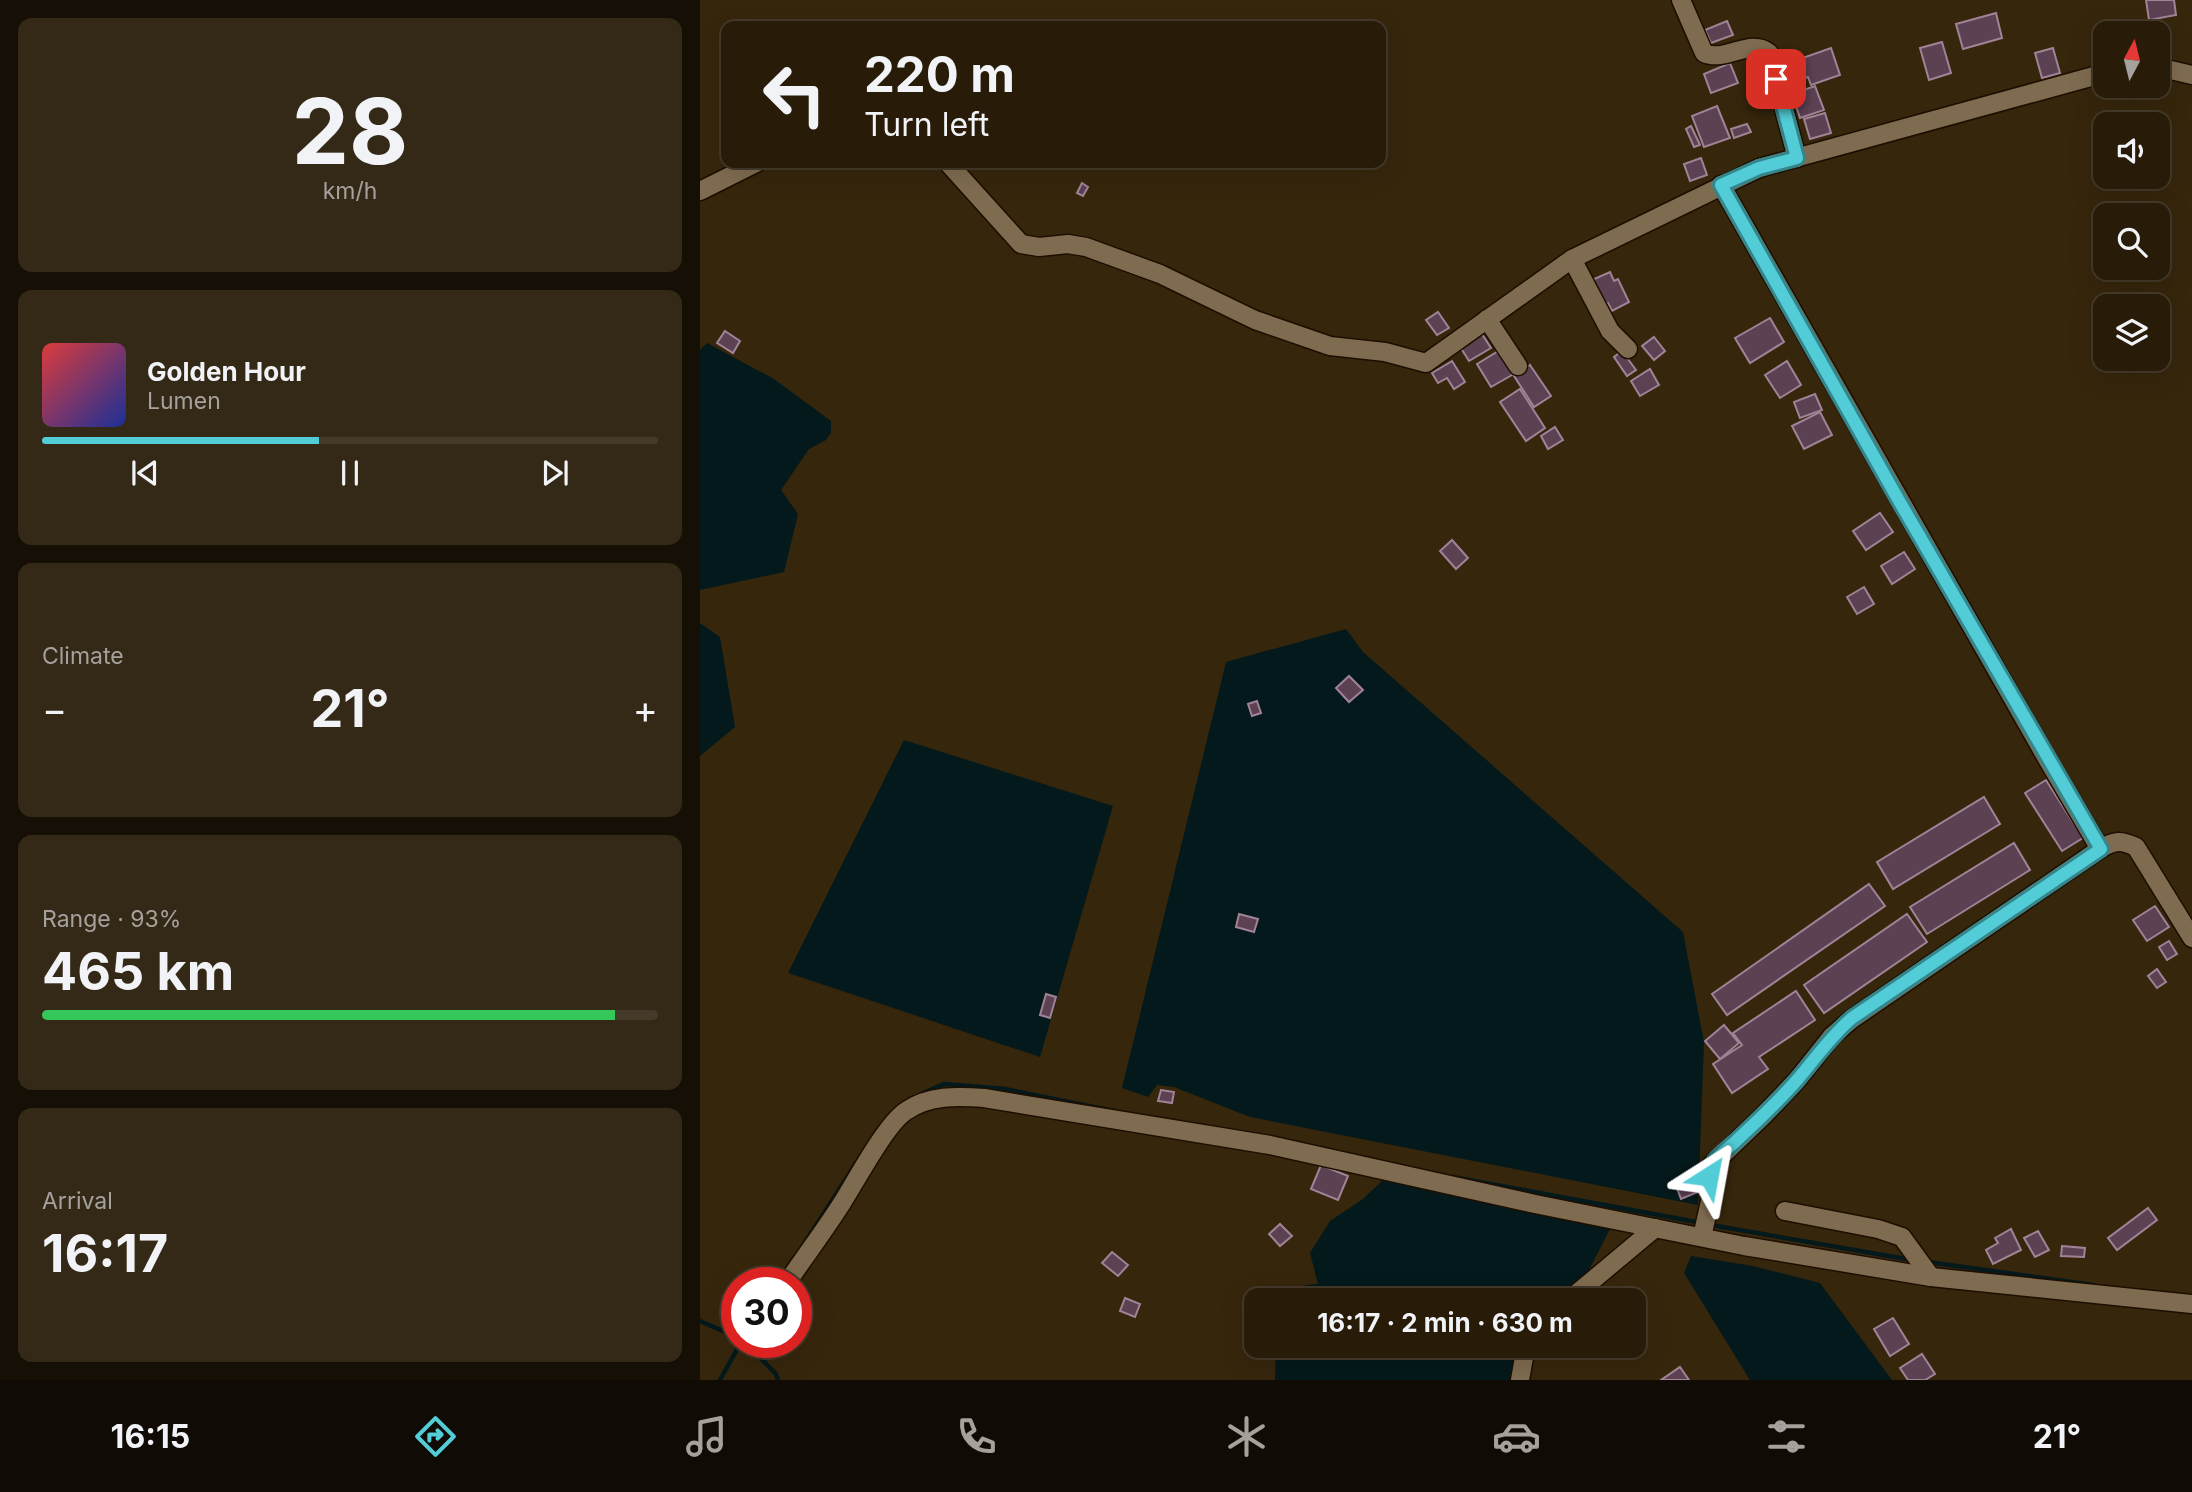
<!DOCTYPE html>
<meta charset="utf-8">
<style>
body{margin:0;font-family:Inter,sans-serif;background:#342917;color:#f1f3f6;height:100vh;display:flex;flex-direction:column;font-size:26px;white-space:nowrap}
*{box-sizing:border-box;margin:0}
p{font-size:23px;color:#a5a19c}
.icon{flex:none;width:38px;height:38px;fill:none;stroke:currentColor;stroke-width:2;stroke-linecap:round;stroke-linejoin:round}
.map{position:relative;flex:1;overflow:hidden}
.panel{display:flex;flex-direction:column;gap:18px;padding:18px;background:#160f05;width:700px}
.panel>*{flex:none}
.hud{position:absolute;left:21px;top:21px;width:665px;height:147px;border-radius:14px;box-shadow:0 7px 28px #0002,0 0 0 2px #443a2a;background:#281c09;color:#f1f3f6;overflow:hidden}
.needle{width:46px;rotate:7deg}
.buttons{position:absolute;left:1393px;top:21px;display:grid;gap:14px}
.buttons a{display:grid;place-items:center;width:77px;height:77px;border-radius:14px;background:#281c09;box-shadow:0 7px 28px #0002,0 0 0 2px #443a2a;font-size:35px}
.speed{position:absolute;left:21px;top:1267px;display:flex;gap:14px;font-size:35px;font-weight:700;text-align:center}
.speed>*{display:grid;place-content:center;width:91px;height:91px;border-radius:50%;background:#281c09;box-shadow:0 7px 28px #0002,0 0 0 2px #443a2a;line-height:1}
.speed .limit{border:10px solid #d22;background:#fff;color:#111}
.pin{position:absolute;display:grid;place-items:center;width:60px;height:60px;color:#fff;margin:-30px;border-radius:14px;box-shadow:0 4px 10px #0006}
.me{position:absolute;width:77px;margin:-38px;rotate:34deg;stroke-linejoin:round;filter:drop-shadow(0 0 5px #0008)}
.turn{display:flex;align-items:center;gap:24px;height:147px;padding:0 28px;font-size:32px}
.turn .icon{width:91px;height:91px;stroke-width:2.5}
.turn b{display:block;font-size:49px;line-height:60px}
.big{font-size:52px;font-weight:700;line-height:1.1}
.panel .card{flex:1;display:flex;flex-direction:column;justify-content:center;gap:10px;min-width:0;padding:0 24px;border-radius:14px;background:#342917}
.panel .dial{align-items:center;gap:0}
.dial b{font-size:91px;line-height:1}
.song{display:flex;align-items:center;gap:21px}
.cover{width:84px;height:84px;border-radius:10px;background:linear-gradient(135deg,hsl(0 70% 55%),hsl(230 70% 35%))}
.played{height:7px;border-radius:4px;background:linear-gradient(90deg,#52ccd6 45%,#443a2a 45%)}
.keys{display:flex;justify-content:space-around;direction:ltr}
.heat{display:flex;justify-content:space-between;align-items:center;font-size:38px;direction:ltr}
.charge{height:10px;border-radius:5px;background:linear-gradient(90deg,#34c759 93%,#443a2a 0)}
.trip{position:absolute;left:544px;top:1288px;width:402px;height:70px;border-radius:14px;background:#281c09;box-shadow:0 7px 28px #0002,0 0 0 2px #443a2a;font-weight:700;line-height:70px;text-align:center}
.menu{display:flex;height:112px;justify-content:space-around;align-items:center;background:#100b04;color:#a5a19c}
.menu .icon{width:49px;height:49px}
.menu .on{color:#52ccd6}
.menu b{font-size:32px;color:#f1f3f6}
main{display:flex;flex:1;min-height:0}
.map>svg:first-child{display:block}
.water{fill:#04191b}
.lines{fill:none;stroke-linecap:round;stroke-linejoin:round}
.stream{stroke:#04191b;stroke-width:4.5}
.building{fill:#5c4153;stroke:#a18397;stroke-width:2}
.minor-casing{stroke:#1d0e00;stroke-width:21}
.minor{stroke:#7f6c50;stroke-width:18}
.route-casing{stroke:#35858b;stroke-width:18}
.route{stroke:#52ccd6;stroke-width:12}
</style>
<main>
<section class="panel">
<div class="card dial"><b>28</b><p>km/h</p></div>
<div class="card">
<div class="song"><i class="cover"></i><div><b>Golden Hour</b><p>Lumen</p></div></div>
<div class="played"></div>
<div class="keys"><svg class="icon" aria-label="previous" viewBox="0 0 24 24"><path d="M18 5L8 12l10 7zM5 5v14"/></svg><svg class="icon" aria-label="pause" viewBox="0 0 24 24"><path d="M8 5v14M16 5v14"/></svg><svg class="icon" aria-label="next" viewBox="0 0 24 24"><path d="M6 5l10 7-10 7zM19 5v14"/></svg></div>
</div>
<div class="card"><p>Climate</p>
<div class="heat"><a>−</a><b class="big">21°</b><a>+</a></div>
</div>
<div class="card"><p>Range · 93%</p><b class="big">465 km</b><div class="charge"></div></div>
<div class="card"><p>Arrival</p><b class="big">16:17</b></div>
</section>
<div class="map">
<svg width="1492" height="1380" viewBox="0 0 1492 1380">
<rect width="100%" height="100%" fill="#36260c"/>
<!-- water -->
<g class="water">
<path d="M7,343L74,379L131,421V433L126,440L109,449L81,490L98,514L84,572L0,590V350Z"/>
<path d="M0,623L20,637L35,727L0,756Z"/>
<path d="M646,629L663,652L983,932L1004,1042L998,1205L550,1117L474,1087L457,1085L448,1097L422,1088L526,662Z"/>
<path d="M204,740L413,806L340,1057L88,973Z"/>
<path d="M686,1177L912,1225L889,1270L854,1300H585C593,1286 604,1285 618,1284L610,1253L630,1221L663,1199Z"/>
<path d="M991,1256L1053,1266L1120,1283L1192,1380H1050L984,1273Z"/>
<path d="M576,1346H819L810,1380H575Z"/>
</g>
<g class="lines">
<!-- stream -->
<g class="stream">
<path d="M221,1094L244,1084L305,1089L414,1111"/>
<path d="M753,1177L1002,1223"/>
<path d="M1011,1225L1212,1260"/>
<path d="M104,1244L160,1157"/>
<path d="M1228,1262L1393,1285"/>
<path d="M0,1321L37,1337"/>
<path d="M45,1342L76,1374L78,1380"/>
<path d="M20,1380L41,1342"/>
</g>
</g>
<!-- building -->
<g class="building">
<path d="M1446,0H1474L1476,15L1449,20Z"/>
<path d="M1296,13L1302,38L1263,49L1256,24Z"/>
<path d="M1027,21L1033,35L1011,43L1005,30Z"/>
<path d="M1242,42L1251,73L1229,80L1220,48Z"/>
<path d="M1131,48L1140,75L1111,85L1108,77L1097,81L1091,62Z"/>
<path d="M1353,48L1360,73L1342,78L1335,53Z"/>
<path d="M1030,63L1038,83L1011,93L1004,74Z"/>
<path d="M1115,86L1124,110L1100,118L1092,94Z"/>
<path d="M1017,106L1030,138L1004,147L992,116Z"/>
<path d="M1125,113L1131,133L1110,139L1104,119Z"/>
<path d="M1047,124L1051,132L1034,138L1031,129Z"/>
<path d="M991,126L1000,145L994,147L986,129Z"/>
<path d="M1001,158L1007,175L990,181L984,164Z"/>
<path d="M382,183L388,187L383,196L377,193Z"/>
<path d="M910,272L914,281L918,279L929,302L912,311L908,303L904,305L892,280Z"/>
<path d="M738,312L749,328L737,335L726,320Z"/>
<path d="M1070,318L1084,342L1050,363L1035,338Z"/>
<path d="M25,331L40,341L33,353L17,343Z"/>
<path d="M780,331L791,348L769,361L759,345Z"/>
<path d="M954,337L965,351L954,360L942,346Z"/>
<path d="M805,347L819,371L791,387L777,364Z"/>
<path d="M922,351L936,370L927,376L914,357Z"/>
<path d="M752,361L765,382L754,389L747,378L738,383L732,373Z"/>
<path d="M1087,361L1101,385L1080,398L1065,375Z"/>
<path d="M830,365L851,396L834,407L814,376Z"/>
<path d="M950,369L959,385L940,396L931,381Z"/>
<path d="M820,389L845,428L826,441L800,402Z"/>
<path d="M1115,394L1122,410L1100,418L1094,402Z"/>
<path d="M1120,412L1132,435L1104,449L1092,426Z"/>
<path d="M855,427L863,440L848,449L841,436Z"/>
<path d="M1180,513L1193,532L1166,550L1153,531Z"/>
<path d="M752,540L768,558L756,569L740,551Z"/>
<path d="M1204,552L1215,569L1192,584L1181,566Z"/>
<path d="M1164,587L1174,604L1157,614L1147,597Z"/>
<path d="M649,676L663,690L649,702L636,688Z"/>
<path d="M557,701L561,713L552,716L548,704Z"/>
<path d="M1346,780L1383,838L1362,851L1325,793Z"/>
<path d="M1284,797L1300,824L1193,889L1177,862Z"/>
<path d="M1314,843L1330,870L1227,934L1210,907Z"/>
<path d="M1169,884L1185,906L1027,1015L1012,994Z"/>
<path d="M1455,906L1469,927L1447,941L1433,920Z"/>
<path d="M539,914L558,919L554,932L536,927Z"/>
<path d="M1207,914L1227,942L1124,1013L1104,985Z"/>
<path d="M1469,941L1477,954L1467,960L1459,947Z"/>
<path d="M1457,969L1466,982L1457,988L1448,976Z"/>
<path d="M1096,991L1115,1020L1059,1057L1068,1069L1032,1093L1013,1064L1042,1045L1033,1033Z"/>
<path d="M346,994L356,997L350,1018L340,1015Z"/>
<path d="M1024,1025L1039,1043L1020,1059L1005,1041Z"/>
<path d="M461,1090L474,1092L472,1103L458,1101Z"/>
<path d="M621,1165L648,1176L638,1200L611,1189Z"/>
<path d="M992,1176L998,1192L981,1199L975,1183Z"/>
<path d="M1448,1208L1457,1220L1417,1250L1408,1238Z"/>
<path d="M580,1224L592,1236L580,1246L569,1234Z"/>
<path d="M1311,1229L1321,1250L1293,1264L1286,1250L1298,1243L1295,1238Z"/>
<path d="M1338,1231L1349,1250L1335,1257L1324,1238Z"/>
<path d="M1362,1246L1385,1248L1384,1257L1361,1256Z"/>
<path d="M412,1252L428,1265L418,1276L402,1263Z"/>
<path d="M425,1298L440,1304L435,1317L420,1311Z"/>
<path d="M1193,1318L1209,1344L1190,1356L1174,1329Z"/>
<path d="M1222,1354L1235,1374L1225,1380H1208L1200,1368Z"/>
<path d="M980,1367L989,1380H961Z"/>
</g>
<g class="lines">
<defs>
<g id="minor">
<path d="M981,0L1004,53C1026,63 1050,37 1069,53L1097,158"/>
<path d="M1458,67L1492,75"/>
<path d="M248,163L321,244L339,247L368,244L386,247L460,274L555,320L630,346L685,352L726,363L872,259L1059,168L1405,73"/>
<path d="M0,191L56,163"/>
<path d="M872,259L910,331L928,349"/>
<path d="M787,319L818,366"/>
<path d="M1400,849C1415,840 1421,840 1436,847L1492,938"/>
<path d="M1085,1211L1178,1229L1202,1237L1231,1277"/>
<path d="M1002,1237L1011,1197L1009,1171L1011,1166L1063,1116L1098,1079L1132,1036L1152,1019L1400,849L1346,757L1021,185"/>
<path d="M87,1283C105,1256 125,1230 142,1203C156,1181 186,1124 206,1111C229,1095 257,1096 284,1098L570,1145L835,1204L1044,1246L1231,1277L1492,1304"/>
<path d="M869,1300L955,1228"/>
<path d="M820,1380L826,1346"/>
</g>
</defs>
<!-- minor casing -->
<use href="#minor" class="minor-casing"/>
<!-- minor -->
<use href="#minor" class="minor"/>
</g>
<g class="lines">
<defs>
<path id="route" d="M1009,1176C1009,1161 1024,1152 1035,1142C1056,1122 1078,1102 1097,1080C1115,1059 1130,1037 1152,1018L1401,849L1198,499L1021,185L1059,168L1097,158L1076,79"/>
</defs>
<!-- route casing -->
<use href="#route" class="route-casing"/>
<!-- route -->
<use href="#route" class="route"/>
</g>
</svg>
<div class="buttons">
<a><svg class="needle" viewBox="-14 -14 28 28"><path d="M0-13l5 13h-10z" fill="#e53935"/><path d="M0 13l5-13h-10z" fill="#a5a19c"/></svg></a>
<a><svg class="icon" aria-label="sound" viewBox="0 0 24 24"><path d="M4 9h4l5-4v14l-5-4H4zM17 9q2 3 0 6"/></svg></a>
<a><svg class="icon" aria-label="search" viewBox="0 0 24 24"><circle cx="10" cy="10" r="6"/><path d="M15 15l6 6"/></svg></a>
<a><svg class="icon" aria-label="layers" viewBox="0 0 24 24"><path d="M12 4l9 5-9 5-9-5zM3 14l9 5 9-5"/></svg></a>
</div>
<div class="speed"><div class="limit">30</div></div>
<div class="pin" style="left:1076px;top:79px;background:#d93025"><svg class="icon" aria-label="arrive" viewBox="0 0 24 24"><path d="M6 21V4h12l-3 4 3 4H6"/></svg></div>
<svg class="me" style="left:1009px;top:1176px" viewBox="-20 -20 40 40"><path d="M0-17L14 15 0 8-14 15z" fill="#52ccd6" stroke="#fff" stroke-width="4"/></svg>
<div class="trip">16:17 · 2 min · 630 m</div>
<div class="hud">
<div class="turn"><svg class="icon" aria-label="left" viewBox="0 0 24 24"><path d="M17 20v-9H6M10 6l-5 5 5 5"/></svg><div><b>220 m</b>Turn left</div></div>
</div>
</div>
</main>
<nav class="menu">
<b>16:15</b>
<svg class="icon on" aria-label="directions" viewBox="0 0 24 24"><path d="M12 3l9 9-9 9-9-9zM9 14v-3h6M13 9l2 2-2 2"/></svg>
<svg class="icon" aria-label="music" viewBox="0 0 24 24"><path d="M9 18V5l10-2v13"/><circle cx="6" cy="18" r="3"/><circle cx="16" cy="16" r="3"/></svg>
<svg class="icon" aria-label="phone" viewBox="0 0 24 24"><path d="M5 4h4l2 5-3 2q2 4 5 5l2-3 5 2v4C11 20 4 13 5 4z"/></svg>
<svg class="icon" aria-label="climate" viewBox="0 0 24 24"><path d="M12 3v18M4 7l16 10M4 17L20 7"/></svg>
<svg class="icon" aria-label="car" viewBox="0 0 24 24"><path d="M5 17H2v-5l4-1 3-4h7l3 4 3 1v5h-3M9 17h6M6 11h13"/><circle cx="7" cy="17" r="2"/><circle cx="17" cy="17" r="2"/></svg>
<svg class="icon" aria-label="filters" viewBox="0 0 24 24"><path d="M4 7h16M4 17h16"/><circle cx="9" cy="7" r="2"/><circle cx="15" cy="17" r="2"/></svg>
<b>21°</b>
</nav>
